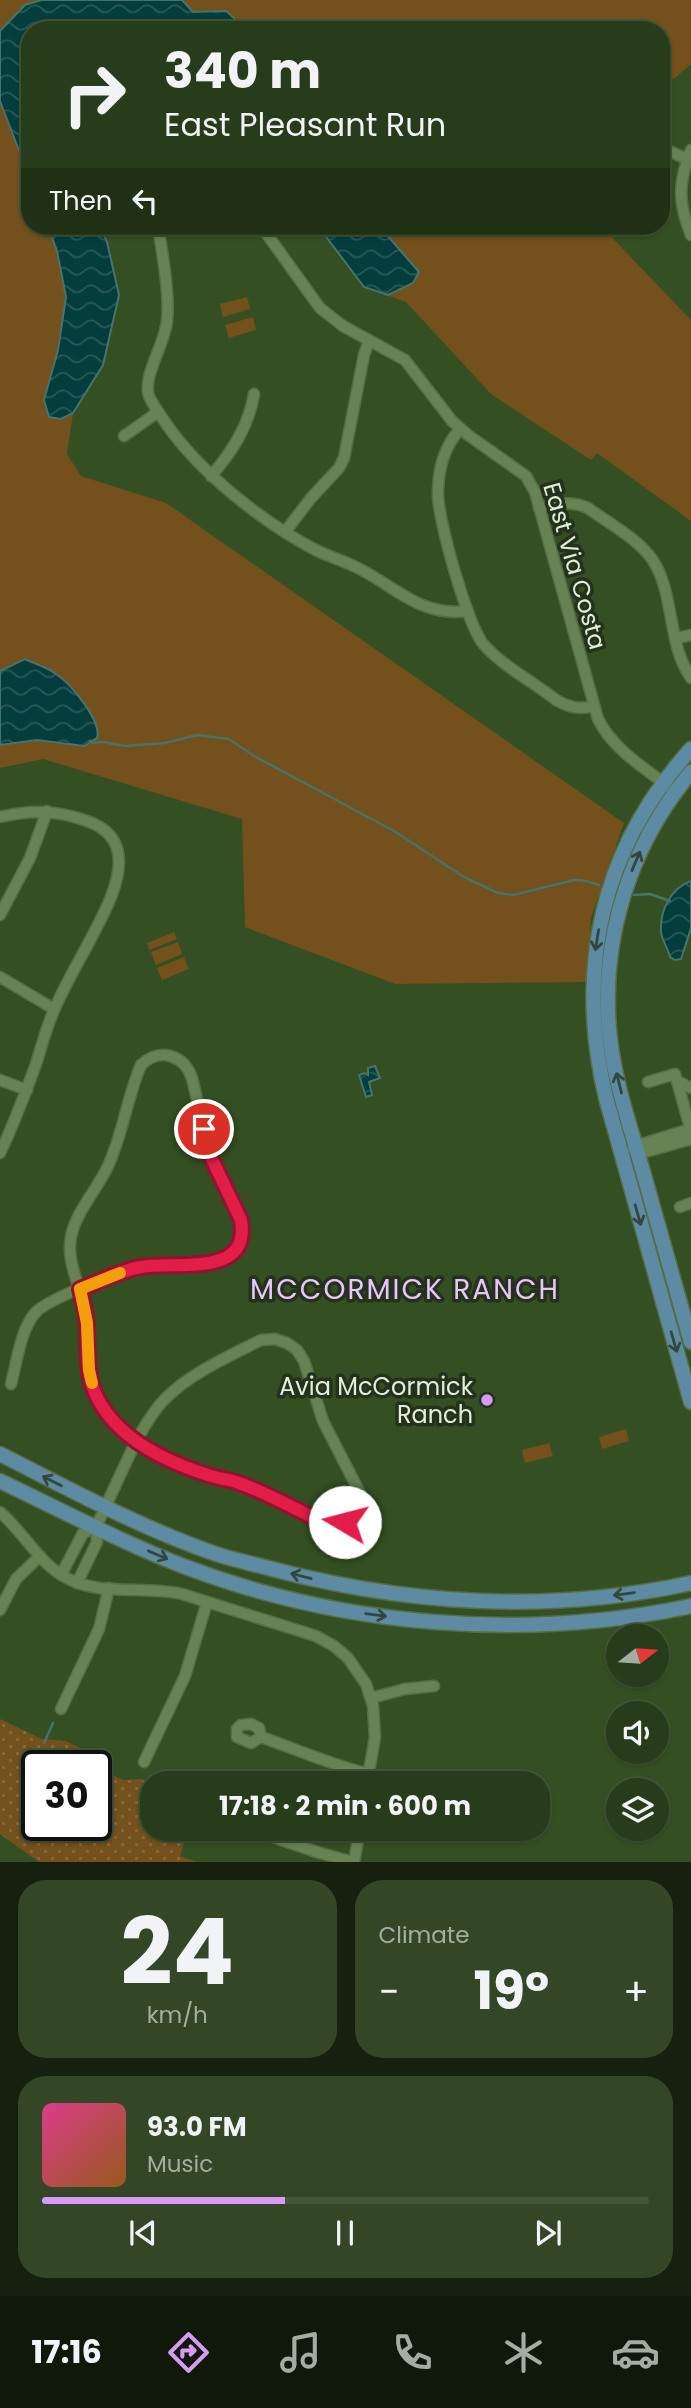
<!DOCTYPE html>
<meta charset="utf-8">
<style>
body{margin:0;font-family:Poppins,sans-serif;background:#334727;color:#f1f3f6;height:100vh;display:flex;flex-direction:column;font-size:26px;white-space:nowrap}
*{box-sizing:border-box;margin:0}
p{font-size:23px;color:#a4ada2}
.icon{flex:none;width:38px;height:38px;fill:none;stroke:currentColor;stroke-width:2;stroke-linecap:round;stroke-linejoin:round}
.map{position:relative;height:1862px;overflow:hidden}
.panel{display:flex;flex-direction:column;gap:18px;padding:18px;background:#15210e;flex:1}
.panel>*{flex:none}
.banner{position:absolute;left:21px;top:21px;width:649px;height:214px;border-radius:28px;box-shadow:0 2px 5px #0004,0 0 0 2px #435639;background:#273c1a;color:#f1f3f6;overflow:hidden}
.needle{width:46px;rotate:73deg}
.controls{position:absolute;left:606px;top:1624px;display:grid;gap:14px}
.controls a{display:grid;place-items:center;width:63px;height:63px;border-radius:50%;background:#273c1a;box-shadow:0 2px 5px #0004,0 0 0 2px #435639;font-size:35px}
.speed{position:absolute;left:21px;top:1750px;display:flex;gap:14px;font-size:35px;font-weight:700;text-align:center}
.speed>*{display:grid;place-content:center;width:91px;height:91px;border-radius:50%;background:#273c1a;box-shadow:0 2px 5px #0004,0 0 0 2px #435639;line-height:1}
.speed .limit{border:4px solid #111;border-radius:10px;background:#fff;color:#111}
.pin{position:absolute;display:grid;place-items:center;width:60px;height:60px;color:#fff;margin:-30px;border:4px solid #fff;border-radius:50%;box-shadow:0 2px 7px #0007}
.me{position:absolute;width:77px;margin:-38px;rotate:278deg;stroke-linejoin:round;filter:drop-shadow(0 0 5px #0008)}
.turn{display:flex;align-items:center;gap:24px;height:147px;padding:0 28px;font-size:32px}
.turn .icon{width:91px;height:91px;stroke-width:2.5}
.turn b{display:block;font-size:49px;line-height:60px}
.then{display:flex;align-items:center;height:66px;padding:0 28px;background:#0003;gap:14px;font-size:26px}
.big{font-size:52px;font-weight:700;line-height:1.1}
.panel .card{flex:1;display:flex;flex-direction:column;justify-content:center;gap:10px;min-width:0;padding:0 24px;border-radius:28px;background:#334727}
.panel .dial{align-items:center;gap:0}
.dial b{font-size:91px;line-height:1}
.song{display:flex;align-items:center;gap:21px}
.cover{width:84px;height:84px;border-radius:10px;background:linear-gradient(135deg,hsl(330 70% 55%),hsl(30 70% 35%))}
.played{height:7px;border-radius:4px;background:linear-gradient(90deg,#d99af7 40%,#435639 40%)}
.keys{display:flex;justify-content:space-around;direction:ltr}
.heat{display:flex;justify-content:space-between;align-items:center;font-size:38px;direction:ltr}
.panel .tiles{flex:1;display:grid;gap:18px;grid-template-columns:1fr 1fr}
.card:last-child{grid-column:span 2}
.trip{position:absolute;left:140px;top:1771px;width:410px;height:70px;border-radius:28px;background:#273c1a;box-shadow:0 2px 5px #0004,0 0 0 2px #435639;font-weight:700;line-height:70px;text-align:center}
.dock{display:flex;height:112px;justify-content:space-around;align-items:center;background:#10180a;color:#a4ada2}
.dock .icon{width:49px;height:49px}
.dock .on{color:#d99af7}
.dock b{font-size:32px;color:#f1f3f6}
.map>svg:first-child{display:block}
.grass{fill:#73501c}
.park{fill:url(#park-dots)}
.water{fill:url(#water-waves);stroke:#46736b;stroke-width:2}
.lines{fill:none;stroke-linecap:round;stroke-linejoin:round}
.stream{stroke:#46736b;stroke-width:2.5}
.minor-casing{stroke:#566d44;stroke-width:13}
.major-casing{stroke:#566d44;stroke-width:17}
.minor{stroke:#658353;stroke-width:10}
.major{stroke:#5d8ba3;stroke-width:14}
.oneway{stroke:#32483e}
.route-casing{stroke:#92132f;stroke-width:18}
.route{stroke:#e11d48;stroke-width:12}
.slow{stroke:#f59e0b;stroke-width:12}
.poi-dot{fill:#d99af7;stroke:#24311d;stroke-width:2.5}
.labels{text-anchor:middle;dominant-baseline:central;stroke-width:7;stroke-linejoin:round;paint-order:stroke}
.street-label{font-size:24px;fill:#dff0d6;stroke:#24311d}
.poi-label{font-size:24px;fill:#dff0d6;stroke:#24311d;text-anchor:end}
.quarter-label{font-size:28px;letter-spacing:2px;fill:#e9c6fa;stroke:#24311d}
</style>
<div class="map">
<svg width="691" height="1862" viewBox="0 0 691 1862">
<defs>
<pattern id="park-dots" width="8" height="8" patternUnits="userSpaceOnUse" patternTransform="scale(1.75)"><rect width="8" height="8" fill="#73501c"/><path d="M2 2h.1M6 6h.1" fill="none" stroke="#866a3c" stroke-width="1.8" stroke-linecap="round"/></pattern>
<pattern id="water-waves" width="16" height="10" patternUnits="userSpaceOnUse" patternTransform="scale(1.75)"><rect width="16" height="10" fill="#043d3d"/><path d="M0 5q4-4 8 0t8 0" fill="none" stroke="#285958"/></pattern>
</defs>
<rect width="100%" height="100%" fill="#345022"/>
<!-- grass -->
<g class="grass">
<path d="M0,0H691V64L675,78L662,82V30H30V226H100L107,242L119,295L103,365L73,413L67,454L81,476L166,503L624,823L591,918L588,982L395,984L245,927L242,819L43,759L0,768Z"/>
<path d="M318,226H601L691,320V521L597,453L591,460L491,394L406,302L364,287Z"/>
<path d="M247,297L250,309L223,317L220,304Z"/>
<path d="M253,317L256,330L229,338L225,325Z"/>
<path d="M174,932L177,939L149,950L147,943Z"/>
<path d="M178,942L182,954L156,965L151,952Z"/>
<path d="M184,957L189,969L162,980L157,968Z"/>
<path d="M626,1429L629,1441L602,1449L599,1437Z"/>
<path d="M549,1443L553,1456L525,1463L522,1450Z"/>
</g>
<!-- park -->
<path class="park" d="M0,1719L42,1739L66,1741L92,1754L88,1762L95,1766H37V1825H96V1766L123,1780L141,1779L152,1784V1829H188L180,1856L197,1862H39L0,1834Z"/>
<!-- water -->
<g class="water">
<path d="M42,0H182L193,12L226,11L234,18L236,30H30V179L0,101V31L25,5Z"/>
<path d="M48,226H100L107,242L119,295L103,365L73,413L61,419L49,417L44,400L58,350L66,297L57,251Z"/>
<path d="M318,226H379L419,272L413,283L388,295L364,287Z"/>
<path d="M25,659C35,664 47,667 56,674C71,684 102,721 97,738L84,746L37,740L0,745V671Z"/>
<path d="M691,881V928L681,959L675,960L670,957C668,948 661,939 661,931C660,910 671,888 691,881Z"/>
<path d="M375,1066L380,1078L369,1082L372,1095L366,1097L359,1075L365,1073L368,1075V1068Z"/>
</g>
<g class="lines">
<!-- stream -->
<g class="stream">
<path d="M90,741L93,743L103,742L125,746L165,743L197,735L229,739L254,756L394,831L464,877L498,893L513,895L574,880L586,881L599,885"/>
<path d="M634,895L650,894L670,901"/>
<path d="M44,1743L53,1723"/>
</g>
<defs>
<g id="minor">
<path d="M662,148L687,159"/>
<path d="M691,150C678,182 678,203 691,235"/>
<path d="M158,226C162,252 170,295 167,321C165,343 145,372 148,393C151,404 161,415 167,425C201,473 260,520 312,548C326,556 342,560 356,567C395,586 420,617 467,611"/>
<path d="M261,226L320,308L343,326L405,360L452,421L468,435L526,476L535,492L598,719C613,749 643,767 669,787"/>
<path d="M460,429C444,447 438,468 438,493C437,517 468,627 484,645C503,666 533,682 556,700C569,707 579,710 593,706"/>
<path d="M124,436L158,412"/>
<path d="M211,476C232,452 249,426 254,394"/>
<path d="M539,508C557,504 571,500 588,508C608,523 637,538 652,559C675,593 667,644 691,678"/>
<path d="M285,532L311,498L339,468L344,458L364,355L369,341"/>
<path d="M677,638L691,635"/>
<path d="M0,817C30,810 55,810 84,820C149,840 107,907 87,946C76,966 64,987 55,1008C47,1025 42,1045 36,1064C25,1094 14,1124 0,1153"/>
<path d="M0,915L30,858L47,811"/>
<path d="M0,977L54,1009"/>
<path d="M0,1080L27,1090"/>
<path d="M677,1081L691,1088"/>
<path d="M648,1082L675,1074L691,1131"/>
<path d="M633,1149L645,1152L691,1139"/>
<path d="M637,1149L642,1144L690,1129"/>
<path d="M680,1207L691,1203"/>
<path d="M275,1339L287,1343L297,1350L304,1361L323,1421L360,1493C359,1517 347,1527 324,1523L237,1482L207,1475L179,1464L136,1441C145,1426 152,1412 164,1400C187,1375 231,1355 261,1340Z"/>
<path d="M11,1384C17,1362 20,1331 35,1313C46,1300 119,1271 138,1267C161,1261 216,1270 233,1255C243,1246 243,1232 241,1220L210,1155L192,1078C184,1055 160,1047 141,1065C127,1097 123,1134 108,1166C97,1190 76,1211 71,1237C66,1261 80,1286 85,1309C89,1328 87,1348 88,1368C91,1400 111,1424 136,1441L96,1527L97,1542L77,1583"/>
<path d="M0,1512C22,1531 36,1558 60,1574C95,1598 143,1585 182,1594L316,1636L334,1646L348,1658L366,1684L373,1706L375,1737L367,1783"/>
<path d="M61,1575L83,1533L96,1527"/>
<path d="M0,1610L16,1579L40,1556"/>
<path d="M371,1698L405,1689L434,1686"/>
<path d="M61,1709L99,1629L109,1588"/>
<path d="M251,1724L259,1728L261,1737L251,1743L237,1737V1729L241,1725Z"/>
<path d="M261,1737C311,1754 373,1785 427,1778"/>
<path d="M144,1762L185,1676L207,1602"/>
<path d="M249,1829L320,1853L353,1862"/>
<path d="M354,1862L360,1829"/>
</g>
<g id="major">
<path d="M691,749C601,849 575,968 606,1098L691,1402"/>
<path d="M691,772C629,846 599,942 610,1039C615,1083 630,1126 642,1168C658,1226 675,1284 691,1342"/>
<path d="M0,1454C71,1490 141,1528 216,1554C234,1560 254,1564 272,1569C409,1605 552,1613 691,1583"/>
<path d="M0,1481C61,1510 121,1542 183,1566C343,1627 524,1641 691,1606"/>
</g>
</defs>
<!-- minor casing -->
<use href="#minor" class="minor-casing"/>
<!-- major casing -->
<use href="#major" class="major-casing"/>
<!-- minor -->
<use href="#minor" class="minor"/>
<!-- major -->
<use href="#major" class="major"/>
</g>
<!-- one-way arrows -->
<defs><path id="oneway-shaft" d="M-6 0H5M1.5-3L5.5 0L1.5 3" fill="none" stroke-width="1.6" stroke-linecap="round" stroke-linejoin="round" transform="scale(1.75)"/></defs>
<g class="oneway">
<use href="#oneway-shaft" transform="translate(636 861) rotate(-67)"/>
<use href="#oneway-shaft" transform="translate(597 940) rotate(99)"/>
<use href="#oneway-shaft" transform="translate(619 1083) rotate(-104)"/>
<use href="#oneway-shaft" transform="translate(638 1215) rotate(74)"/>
<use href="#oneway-shaft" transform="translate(674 1342) rotate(74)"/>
<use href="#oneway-shaft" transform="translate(52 1481) rotate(-153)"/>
<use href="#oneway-shaft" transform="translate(158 1555) rotate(23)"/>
<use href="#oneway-shaft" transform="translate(301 1576) rotate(-165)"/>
<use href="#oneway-shaft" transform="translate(624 1594) rotate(172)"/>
<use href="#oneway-shaft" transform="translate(376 1615) rotate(8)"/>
</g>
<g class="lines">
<defs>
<path id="route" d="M204,1129L210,1155L241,1220C251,1278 177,1261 141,1267C121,1270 99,1282 80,1289C83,1302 86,1314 87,1326C88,1346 86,1366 92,1385C108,1433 159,1459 205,1474C215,1478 226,1479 236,1482C266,1492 295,1509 324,1523L335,1525L345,1522"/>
</defs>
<!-- route casing -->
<use href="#route" class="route-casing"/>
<!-- route -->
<use href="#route" class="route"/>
<!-- slow -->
<path class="slow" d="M92,1383L89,1370L87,1323L80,1289L120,1273"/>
</g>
<!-- markers -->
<circle class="poi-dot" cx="487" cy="1400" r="7"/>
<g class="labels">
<!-- street labels -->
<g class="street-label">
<text transform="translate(575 566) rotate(74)">East Via Costa</text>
</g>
<!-- poi labels -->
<g class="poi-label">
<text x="473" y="1386">Avia McCormick<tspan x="473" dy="28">Ranch</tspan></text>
</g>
<!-- quarter labels -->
<g class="quarter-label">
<text x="405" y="1289">MCCORMICK RANCH</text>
</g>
</g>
</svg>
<div class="controls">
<a><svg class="needle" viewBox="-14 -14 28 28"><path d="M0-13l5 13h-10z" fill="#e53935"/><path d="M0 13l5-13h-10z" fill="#a4ada2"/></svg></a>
<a><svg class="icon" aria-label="sound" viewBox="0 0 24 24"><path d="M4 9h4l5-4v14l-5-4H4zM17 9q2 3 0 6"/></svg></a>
<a><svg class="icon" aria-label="layers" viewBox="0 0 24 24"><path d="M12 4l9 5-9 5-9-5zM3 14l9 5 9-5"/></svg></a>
</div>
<div class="speed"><div class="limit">30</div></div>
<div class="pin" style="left:204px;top:1129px;background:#d93025"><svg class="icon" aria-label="arrive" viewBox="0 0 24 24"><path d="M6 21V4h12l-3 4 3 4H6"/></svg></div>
<svg class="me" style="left:345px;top:1522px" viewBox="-20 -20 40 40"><circle r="19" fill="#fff"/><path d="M0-13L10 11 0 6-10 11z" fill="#e11d48"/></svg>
<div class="trip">17:18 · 2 min · 600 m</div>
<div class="banner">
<div class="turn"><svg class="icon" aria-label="right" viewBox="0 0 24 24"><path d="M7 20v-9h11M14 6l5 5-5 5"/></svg><div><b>340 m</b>East Pleasant Run</div></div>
<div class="then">Then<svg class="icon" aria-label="left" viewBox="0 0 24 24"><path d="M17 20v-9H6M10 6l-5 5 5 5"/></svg></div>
</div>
</div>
<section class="panel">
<div class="tiles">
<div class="card dial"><b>24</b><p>km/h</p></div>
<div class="card"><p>Climate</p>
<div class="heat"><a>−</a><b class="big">19°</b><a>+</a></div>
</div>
<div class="card">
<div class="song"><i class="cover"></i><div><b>93.0 FM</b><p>Music</p></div></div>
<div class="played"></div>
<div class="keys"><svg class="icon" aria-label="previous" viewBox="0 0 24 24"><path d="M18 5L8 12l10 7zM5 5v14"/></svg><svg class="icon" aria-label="pause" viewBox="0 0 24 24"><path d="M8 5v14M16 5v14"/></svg><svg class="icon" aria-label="next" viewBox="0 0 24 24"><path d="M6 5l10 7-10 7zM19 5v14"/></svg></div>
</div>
</div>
</section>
<nav class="dock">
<b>17:16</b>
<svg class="icon on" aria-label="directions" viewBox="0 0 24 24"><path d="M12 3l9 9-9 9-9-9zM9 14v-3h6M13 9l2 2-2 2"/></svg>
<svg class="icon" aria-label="music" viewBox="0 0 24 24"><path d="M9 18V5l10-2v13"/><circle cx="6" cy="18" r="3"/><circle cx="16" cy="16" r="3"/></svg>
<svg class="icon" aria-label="phone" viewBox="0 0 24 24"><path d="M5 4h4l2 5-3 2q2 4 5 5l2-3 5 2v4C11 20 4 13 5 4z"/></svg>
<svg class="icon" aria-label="climate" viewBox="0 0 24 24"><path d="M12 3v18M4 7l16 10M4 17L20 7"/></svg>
<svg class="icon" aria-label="car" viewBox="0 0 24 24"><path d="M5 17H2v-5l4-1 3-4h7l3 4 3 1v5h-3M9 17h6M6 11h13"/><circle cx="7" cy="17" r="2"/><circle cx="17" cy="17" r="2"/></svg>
</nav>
